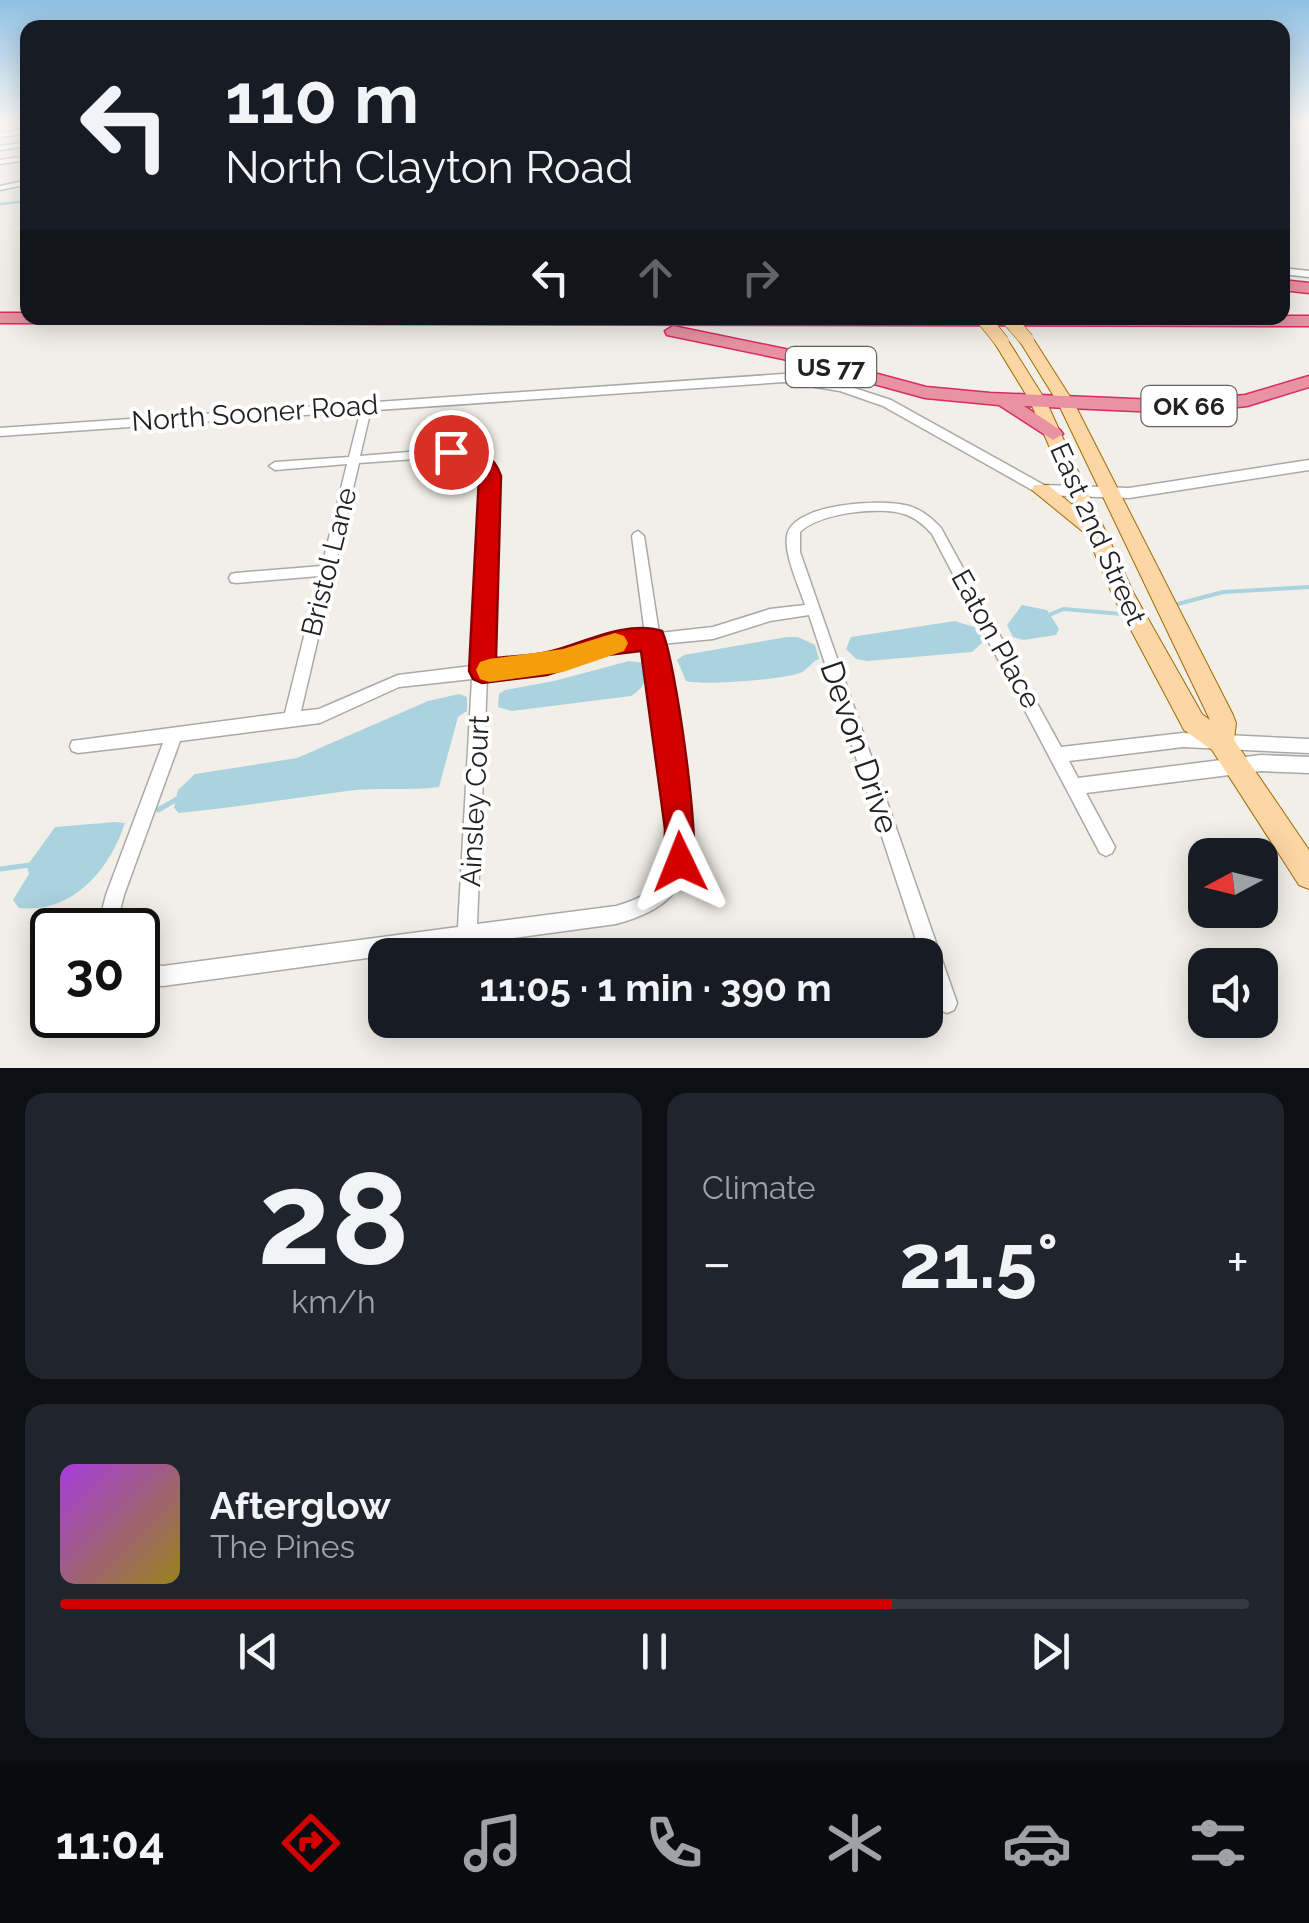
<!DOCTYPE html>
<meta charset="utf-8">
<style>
body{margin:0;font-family:Raleway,sans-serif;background:#20242c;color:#f1f3f6;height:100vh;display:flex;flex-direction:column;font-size:38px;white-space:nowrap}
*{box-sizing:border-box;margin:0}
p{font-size:32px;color:#9ea1a6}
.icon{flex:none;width:55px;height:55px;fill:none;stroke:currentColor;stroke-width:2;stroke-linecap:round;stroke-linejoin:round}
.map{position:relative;height:1068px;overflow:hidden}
.sheet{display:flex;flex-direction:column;gap:25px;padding:25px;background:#0d0f14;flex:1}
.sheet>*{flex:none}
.hud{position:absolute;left:20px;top:20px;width:1270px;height:305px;border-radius:20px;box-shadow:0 5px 25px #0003;background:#171b24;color:#f1f3f6;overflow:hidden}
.needle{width:65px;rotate:263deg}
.controls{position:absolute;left:1188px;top:838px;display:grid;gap:20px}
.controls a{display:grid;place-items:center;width:90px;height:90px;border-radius:20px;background:#171b24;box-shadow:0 5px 25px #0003;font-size:50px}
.speed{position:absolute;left:30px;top:908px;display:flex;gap:20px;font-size:50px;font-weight:700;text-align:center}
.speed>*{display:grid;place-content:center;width:130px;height:130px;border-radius:50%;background:#171b24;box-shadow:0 5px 25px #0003;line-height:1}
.speed .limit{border:5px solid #111;border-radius:15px;background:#fff;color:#111}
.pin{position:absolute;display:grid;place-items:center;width:85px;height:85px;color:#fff;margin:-42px;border:5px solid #fff;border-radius:50%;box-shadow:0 2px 10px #0007}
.me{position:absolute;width:110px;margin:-55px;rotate:358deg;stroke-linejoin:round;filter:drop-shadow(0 0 8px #0008)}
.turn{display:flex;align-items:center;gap:35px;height:210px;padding:0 40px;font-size:45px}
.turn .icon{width:130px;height:130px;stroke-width:2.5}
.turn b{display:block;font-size:70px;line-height:85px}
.lanes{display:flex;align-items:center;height:95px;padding:0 40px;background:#0003;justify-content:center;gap:50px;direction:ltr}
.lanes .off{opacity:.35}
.big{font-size:75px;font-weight:700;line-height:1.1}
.sheet .tile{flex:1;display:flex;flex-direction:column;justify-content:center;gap:15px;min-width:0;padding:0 35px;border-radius:20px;background:#20242c}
.sheet .dial{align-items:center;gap:0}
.dial b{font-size:130px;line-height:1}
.song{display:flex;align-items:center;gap:30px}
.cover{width:120px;height:120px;border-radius:15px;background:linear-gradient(135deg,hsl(280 70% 55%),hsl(50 70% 35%))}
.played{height:10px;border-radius:5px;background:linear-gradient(90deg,#d40000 70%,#363941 70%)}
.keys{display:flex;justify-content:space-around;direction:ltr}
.heat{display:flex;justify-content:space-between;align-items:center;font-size:55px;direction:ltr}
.sheet .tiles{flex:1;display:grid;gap:25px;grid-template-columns:1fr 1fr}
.tile:last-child{grid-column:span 2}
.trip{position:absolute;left:368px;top:938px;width:575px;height:100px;border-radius:20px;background:#171b24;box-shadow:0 5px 25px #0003;font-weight:700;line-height:100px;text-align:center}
.menu{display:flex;height:160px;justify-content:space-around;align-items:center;background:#090b0e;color:#9ea1a6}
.menu .icon{width:70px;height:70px}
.menu .selected{color:#d40000}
.menu b{font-size:45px;color:#f1f3f6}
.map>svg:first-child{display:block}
.water{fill:#aad3df}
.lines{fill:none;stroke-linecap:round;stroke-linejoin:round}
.stream-far2{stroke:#aad3df;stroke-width:2.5}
.stream-far1{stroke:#aad3df;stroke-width:4}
.stream{stroke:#aad3df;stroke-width:5}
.minor-casing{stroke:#a9a9a9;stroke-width:3}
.tertiary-casing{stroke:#a9a9a9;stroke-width:3}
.primary-casing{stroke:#a06b00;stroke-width:2}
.motorway-casing{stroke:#dc2a67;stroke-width:3}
.minor{fill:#fff;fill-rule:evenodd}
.tertiary{fill:#fff;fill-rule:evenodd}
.primary{fill:#fcd6a4;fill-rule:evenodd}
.motorway{fill:#e892a2;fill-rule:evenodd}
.primary-bridge-casing{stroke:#a06b00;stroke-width:15;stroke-linecap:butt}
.primary-bridge{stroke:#fcd6a4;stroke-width:14}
.route{fill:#d40000;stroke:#8a0000;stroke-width:2.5}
.slow{fill:#f59e0b}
.labels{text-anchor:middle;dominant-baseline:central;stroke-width:8;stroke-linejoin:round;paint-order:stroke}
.shield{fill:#fff;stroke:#646464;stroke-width:2.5}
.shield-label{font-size:25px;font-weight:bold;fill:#222}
.street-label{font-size:28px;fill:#222;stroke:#fff}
.near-street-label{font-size:32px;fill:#222;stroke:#fff}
</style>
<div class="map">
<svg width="1309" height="1068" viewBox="0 0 1309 1068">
<rect width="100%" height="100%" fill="#f2efe9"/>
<!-- water -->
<g class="water">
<path d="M1022,605L1047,610L1059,629L1056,635L1023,640L1013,637L1007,625Z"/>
<path d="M955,621L980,629L985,640L972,652L867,661L856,659L846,649L851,637Z"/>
<path d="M787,637H798L815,645L819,659C810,663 809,669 800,673C786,679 699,686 686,681L677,660L684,655Z"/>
<path d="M629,661L645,663C648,678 645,687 631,696L512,711L498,707L499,694L505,690L554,681Z"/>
<path d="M459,694L467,697V711L458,717L439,787C409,791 377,787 347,791C291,799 235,807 179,813L174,808L178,790L195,774L297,758L428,701Z"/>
<path d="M115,822L125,823C110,869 73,914 19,908L13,900L29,874L27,866L55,827Z"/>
</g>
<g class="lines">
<!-- stream-far2 -->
<path class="stream-far2" d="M0,204L28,201"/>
<!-- stream-far1 -->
<g class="stream-far1">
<path d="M1174,605L1223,592L1309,587"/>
<path d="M1049,615L1063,609L1122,614"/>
</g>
<!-- stream -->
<g class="stream">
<path d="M158,810L179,798"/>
<path d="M0,869L30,865"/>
</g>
<defs>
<g id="minor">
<path d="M28,129V133L0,137V133Z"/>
<path d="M28,156V160L0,164V160Z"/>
<path d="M28,180V184L0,190V186Z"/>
<path d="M367,402L372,405L360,456L457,448L481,454L495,469L487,665L547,658L607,638L645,634L632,536L634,533L638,531L644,536L659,633L713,627L770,609L805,605C799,586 784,555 787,536C792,503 883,498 909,506C922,510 932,518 941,528L1061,747L1183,733L1309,739V753L1183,747L1069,761L1078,778L1261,755L1309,757V773L1261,771L1086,793L1115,847L1112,853L1106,856L1100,853L932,534C925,526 917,519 907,515C882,505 819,513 800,532V552L957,1003L954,1010L947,1013L940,1010C933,993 925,974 925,955H921L809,615L770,621L713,639L661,644L691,839C689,891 664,911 616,924L163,986L138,984V964L163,966L458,927L472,679L399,687L320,723L180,741L124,895L115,930H97L106,895L163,743L78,753L72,751L70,746L72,741L285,713L319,576L236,583L231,582L229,578L231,574L236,573L322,566L347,464L275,470L269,466L275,462L349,457L362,405ZM457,456L473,460L483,470L472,666L398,675L319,709L301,711L359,463ZM647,646L673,839C671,880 654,895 616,906L477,924L487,677L547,670L607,650Z"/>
</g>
<g id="tertiary">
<path d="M28,142V146L0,150V146Z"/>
<path d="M1282,268L1309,271V277L1282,274Z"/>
<path d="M784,374L842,384L891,400L1044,485L1129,488L1309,460V470L1129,498L1041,495L883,406L840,391L784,382L0,436V428Z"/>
</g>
<path id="primary" d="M1027,335L1032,337L1074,403L1233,715L1236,723L1234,740L1309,850V889L1299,885L1212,750L1184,730L1113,596L1087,535L1032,490L1034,485H1048L1075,507L1030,401L994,342L1002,337L1007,339L1046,401L1134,594L1202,714L1210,720L1058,403L1019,340Z"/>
<g id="motorway">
<path d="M1282,280L1309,283V293L1282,290Z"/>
<path d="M0,313H28V318L1309,316V326L0,323Z"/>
<path d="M673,326L785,349L926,387L990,393L1181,401L1245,395L1309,376V387L1247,406L1181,413L1024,406L1060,430L1063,434L1053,440L999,405L925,398L783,359L667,335L665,331Z"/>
</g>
</defs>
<!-- minor casing -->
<use href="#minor" class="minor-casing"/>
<!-- tertiary casing -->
<use href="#tertiary" class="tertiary-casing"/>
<!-- primary casing -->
<use href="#primary" class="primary-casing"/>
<!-- motorway casing -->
<use href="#motorway" class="motorway-casing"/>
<!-- minor -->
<use href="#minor" class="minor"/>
<!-- tertiary -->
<use href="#tertiary" class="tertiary"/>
<!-- primary -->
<use href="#primary" class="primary"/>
<!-- motorway -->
<use href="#motorway" class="motorway"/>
<defs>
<g id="primary-bridge">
<path d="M983,318L1002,342"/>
<path d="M1008,318L1027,340"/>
</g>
</defs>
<!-- primary-bridge casing -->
<use href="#primary-bridge" class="primary-bridge-casing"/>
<!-- primary-bridge -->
<use href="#primary-bridge" class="primary-bridge"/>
</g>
<!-- sky -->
<linearGradient id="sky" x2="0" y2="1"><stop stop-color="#8fc0e4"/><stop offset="0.45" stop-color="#f9f8f5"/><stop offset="1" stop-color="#f9f8f5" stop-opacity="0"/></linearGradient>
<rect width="1309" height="269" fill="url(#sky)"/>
<!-- route -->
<path class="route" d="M451,446C475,450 492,450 501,476L496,658C514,656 534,656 552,651C585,642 628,620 662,631C675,658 702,848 692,874L680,879L669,874L664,862L665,829L641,651L607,655L547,675L482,683L473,679L469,671L479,476L471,462L444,457V448Z"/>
<!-- slow -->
<path class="slow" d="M615,633L624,636L628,643L624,651L563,672L489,682L480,679L476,670L480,662L489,659L563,649Z"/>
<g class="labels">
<!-- shield labels -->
<g class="shield">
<rect x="786" y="347" width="90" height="40" rx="8"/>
<rect x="1141.5" y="386" width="95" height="40" rx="8"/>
</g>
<g class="shield-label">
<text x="831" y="367">US 77</text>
<text x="1189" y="406">OK 66</text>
</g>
<!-- street labels -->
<g class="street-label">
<text transform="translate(255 413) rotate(-4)">North Sooner Road</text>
<text transform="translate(1098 534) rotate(66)">East 2nd Street</text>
<text transform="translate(329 562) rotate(-76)">Bristol Lane</text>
<text transform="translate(996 639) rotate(61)">Eaton Place</text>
<text transform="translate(475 801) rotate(-87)">Ainsley Court</text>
</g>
<!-- near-street labels -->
<g class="near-street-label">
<text transform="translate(860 747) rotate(71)">Devon Drive</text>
</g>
</g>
</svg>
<div class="controls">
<a><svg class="needle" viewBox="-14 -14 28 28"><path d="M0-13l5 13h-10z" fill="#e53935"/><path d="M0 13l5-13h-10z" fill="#9ea1a6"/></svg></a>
<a><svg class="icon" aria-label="sound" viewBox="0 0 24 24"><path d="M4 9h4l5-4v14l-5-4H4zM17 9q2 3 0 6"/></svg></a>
</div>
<div class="speed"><div class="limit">30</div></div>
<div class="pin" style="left:451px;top:452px;background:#d93025"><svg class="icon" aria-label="arrive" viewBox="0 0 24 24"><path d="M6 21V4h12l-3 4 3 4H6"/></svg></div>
<svg class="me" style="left:680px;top:862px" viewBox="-20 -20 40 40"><path d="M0-17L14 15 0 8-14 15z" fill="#d40000" stroke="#fff" stroke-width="4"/></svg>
<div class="trip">11:05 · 1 min · 390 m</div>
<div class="hud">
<div class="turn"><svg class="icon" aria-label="left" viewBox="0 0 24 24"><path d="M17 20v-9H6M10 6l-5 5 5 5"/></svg><div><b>110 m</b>North Clayton Road</div></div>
<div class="lanes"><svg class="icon" aria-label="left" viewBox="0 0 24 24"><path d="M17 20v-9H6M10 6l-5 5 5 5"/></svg><svg class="icon off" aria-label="ahead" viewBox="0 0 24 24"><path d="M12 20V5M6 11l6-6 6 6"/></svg><svg class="icon off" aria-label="right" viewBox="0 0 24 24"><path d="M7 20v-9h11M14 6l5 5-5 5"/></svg></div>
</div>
</div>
<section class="sheet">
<div class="tiles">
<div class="tile dial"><b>28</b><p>km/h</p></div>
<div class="tile"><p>Climate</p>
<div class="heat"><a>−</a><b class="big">21.5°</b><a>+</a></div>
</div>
<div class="tile">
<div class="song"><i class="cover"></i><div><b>Afterglow</b><p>The Pines</p></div></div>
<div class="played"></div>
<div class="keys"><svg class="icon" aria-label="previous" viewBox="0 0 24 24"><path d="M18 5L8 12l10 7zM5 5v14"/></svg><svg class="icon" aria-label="pause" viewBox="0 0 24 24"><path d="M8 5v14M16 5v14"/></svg><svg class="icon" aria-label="next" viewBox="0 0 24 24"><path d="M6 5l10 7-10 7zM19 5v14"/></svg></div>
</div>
</div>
</section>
<nav class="menu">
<b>11:04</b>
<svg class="icon selected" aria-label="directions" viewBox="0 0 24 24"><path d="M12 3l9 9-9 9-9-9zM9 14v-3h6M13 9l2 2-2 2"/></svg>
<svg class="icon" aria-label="music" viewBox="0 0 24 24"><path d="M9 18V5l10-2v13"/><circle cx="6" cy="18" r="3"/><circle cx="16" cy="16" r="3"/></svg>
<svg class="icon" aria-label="phone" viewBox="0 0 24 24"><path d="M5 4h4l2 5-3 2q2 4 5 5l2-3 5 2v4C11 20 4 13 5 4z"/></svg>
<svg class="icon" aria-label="climate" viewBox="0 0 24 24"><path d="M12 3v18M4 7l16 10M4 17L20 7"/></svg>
<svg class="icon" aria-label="car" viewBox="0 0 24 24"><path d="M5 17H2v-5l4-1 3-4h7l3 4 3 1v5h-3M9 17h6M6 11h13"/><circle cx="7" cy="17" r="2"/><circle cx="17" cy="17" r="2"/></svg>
<svg class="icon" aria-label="filters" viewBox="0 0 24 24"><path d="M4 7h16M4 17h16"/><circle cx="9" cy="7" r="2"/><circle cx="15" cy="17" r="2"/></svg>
</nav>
